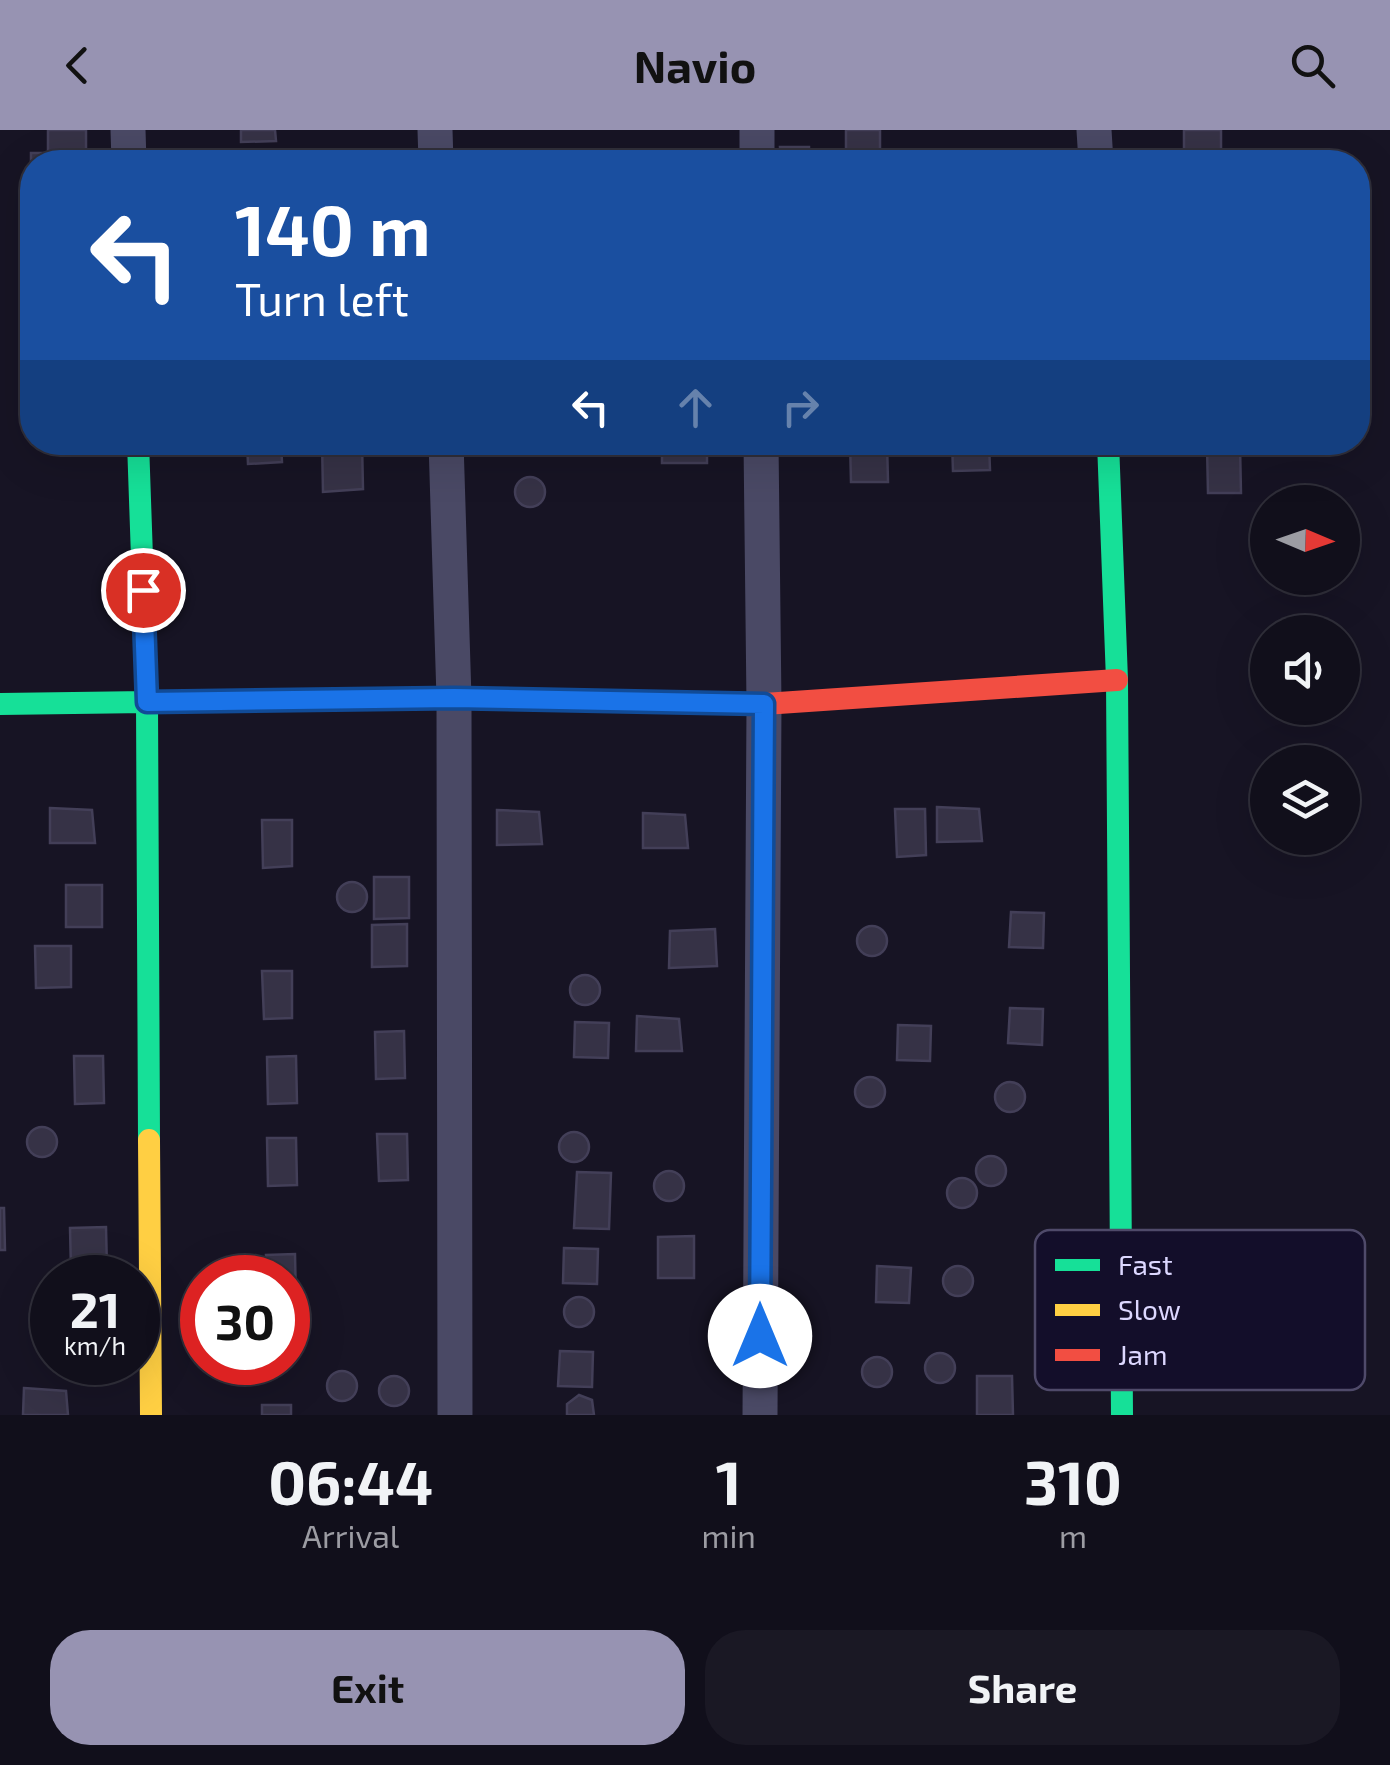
<!DOCTYPE html>
<html lang="en">
<head>
<meta charset="utf-8">
<style>
  body { margin:0; font-family:"Exo 2",sans-serif; background:#1a1824; color:#f1f3f6; height:100vh; display:flex; flex-direction:column; font-size:38px; white-space:nowrap }
  * { box-sizing:border-box; margin:0 }
  p { font-size:32px; color:#9c9ca3 }
  .icon { flex:none; width:55px; height:55px; fill:none; stroke:currentColor; stroke-width:2; stroke-linecap:round; stroke-linejoin:round }
  .map { position:relative; height:1285px; overflow:hidden }
  .sheet { display:flex; flex-direction:column; background:#110f1b; flex:1 }
  .sheet>* { flex:none }
  .banner { position:absolute; left:20px; top:20px; width:1350px; height:305px; border-radius:40px; box-shadow:0 10px 40px #0002,0 0 0 2px #302f3a; background:#1a4fa0; color:#fff; overflow:hidden }
  .needle { width:65px; rotate:92deg }
  .fabs { position:absolute; left:1250px; top:355px; display:grid; gap:20px }
  .fabs a { display:grid; place-items:center; width:110px; height:110px; border-radius:50%; background:#110f1b; box-shadow:0 10px 40px #0002,0 0 0 2px #302f3a; font-size:50px }
  .speed { position:absolute; left:30px; top:1125px; display:flex; gap:20px; font-size:50px; font-weight:700; text-align:center }
  .speed>* { display:grid; place-content:center; width:130px; height:130px; border-radius:50%; background:#110f1b; box-shadow:0 10px 40px #0002,0 0 0 2px #302f3a; line-height:1 }
  .speed small { font-size:25px; font-weight:400 }
  .speed .limit { border:15px solid #d22; background:#fff; color:#111 }
  .pin { position:absolute; display:grid; place-items:center; width:85px; height:85px; color:#fff; margin:-42px; border:5px solid #fff; border-radius:50%; box-shadow:0 2px 10px #0007 }
  .me { position:absolute; width:110px; margin:-55px; rotate:0deg; stroke-linejoin:round; filter:drop-shadow(0 0 8px #0008) }
  .turn { display:flex; align-items:center; gap:35px; height:210px; padding:0 50px; font-size:45px }
  .turn .icon { width:130px; height:130px; stroke-width:2.5 }
  .turn b { display:block; font-size:70px; line-height:85px }
  .lanes { display:flex; align-items:center; height:95px; padding:0 50px; background:#0003; justify-content:center; gap:50px; direction:ltr }
  .lanes .off { opacity:.35 }
  .eta { display:flex; justify-content:space-evenly; align-items:center; height:170px; text-align:center }
  .eta b { font-size:60px; font-weight:700; line-height:70px }
  .action { display:flex; gap:20px; margin-top:auto; padding:20px 50px }
  .action a { flex:1; height:115px; border-radius:40px; background:#9793b2; color:#111; font-size:40px; font-weight:700; line-height:115px; text-align:center }
  .action a+a { background:#1a1824; color:#f1f3f6 }
  header { display:flex; justify-content:space-between; align-items:center; height:130px; padding:0 50px; background:#9793b2; color:#111; font-size:45px; font-weight:700 }
  .map>svg:first-child { display:block }
</style>
</head>
<body>
<header><svg class="icon" aria-label="back" viewBox="0 0 24 24"><path d="M15 5l-7 7 7 7"/></svg>Navio<svg class="icon" aria-label="search" viewBox="0 0 24 24"><circle cx="10" cy="10" r="6"/><path d="M15 15l6 6"/></svg></header>
<div class="map">
<svg width="1390" height="1285" viewBox="0 0 1390 1285">
  <rect width="100%" height="100%" fill="#171424"/>
  <!-- building -->
  <path fill="#363246" stroke="#433f58" stroke-width="2.5" d="M48,0h38v32h-54l-1,8v-17h17z
    M241,0h34l1,11 -35,1z
    M846,0h34v32h-34z
    M1184,0h37v32h-37z
    M780,17h29v15h-28z
    M247,312h34l1,20 -34,2z
    M322,312h40l1,47 -40,3z
    M662,312h45v21h-45z
    M850,312h37l1,40h-37z
    M952,312h37l1,28 -37,1z
    M1240,315l1,48h-33l-1,-47z
    M515 362a15 15 0 1 1 30 0a15 15 0 1 1-30 0Z
    M937,677l42,2 3,32 -45,1z
    M50,678l42,2 3,33h-45z
    M895,679h30l1,46 -29,2z
    M497,680l42,2 3,32 -45,1z
    M643,683l42,2 3,33h-45z
    M262,690h30v46l-29,2z
    M374,747h35v41l-35,1z
    M337 767a15 15 0 1 1 30 0a15 15 0 1 1-30 0Z
    M66,755h36v42h-36z
    M1011,782l33,1 -1,35 -34,-1z
    M407,794v42l-35,1v-42z
    M857 811a15 15 0 1 1 30 0a15 15 0 1 1-30 0Z
    M715,799l2,37 -48,2 1,-37z
    M35,816h36v41l-35,1z
    M262,841h30v47l-28,1z
    M570 860a15 15 0 1 1 30 0a15 15 0 1 1-30 0Z
    M1010,878l33,1 -1,36 -34,-2z
    M637,886l42,3 3,32h-46z
    M575,892l34,1 -1,35 -34,-1z
    M898,895l33,1 -1,35 -33,-1z
    M404,901l1,47 -29,1 -1,-47z
    M74,926h29l1,47 -29,1z
    M296,926l1,47 -29,1 -1,-47z
    M855 962a15 15 0 1 1 30 0a15 15 0 1 1-30 0Z
    M995 967a15 15 0 1 1 30 0a15 15 0 1 1-30 0Z
    M27 1012a15 15 0 1 1 30 0a15 15 0 1 1-30 0Z
    M559 1017a15 15 0 1 1 30 0a15 15 0 1 1-30 0Z
    M377,1004h30l1,46 -29,1z
    M267,1008h29l1,47 -29,1z
    M976 1041a15 15 0 1 1 30 0a15 15 0 1 1-30 0Z
    M654 1056a15 15 0 1 1 30 0a15 15 0 1 1-30 0Z
    M577,1042l34,1 -2,56 -35,-1z
    M947 1063a15 15 0 1 1 30 0a15 15 0 1 1-30 0Z
    M0,1078h4l1,42h-5z
    M106,1097l1,42 -36,1 -1,-42z
    M694,1106v42h-36v-41z
    M564,1118l34,1 -1,35 -34,-1z
    M295,1124l1,47h-8v-23h-21l-1,-23z
    M877,1136l34,2 -2,35 -33,-1z
    M943 1151a15 15 0 1 1 30 0a15 15 0 1 1-30 0Z
    M564 1182a15 15 0 1 1 30 0a15 15 0 1 1-30 0Z
    M288,1181l11,14 -2,9 -9,6z
    M560,1221l33,1 -1,35 -34,-1z
    M925 1238a15 15 0 1 1 30 0a15 15 0 1 1-30 0Z
    M862 1242a15 15 0 1 1 30 0a15 15 0 1 1-30 0Z
    M327 1256a15 15 0 1 1 30 0a15 15 0 1 1-30 0Z
    M977,1246h35l1,39h-36z
    M379 1261a15 15 0 1 1 30 0a15 15 0 1 1-30 0Z
    M24,1258l42,3 2,24h-45z
    M579,1265l13,5 2,15h-27v-11z
    M262,1275h29v10h-29z"/>
  <g fill="none" stroke-linecap="round" stroke-linejoin="round">
    <!-- street -->
    <path stroke="#4a4965" stroke-width="35" d="M128,0l1,32
      M435,0l1,32
      M757,0v32
      M1094,0l2,32
      M446,312l8,256 1,717
      M760,1285l4,-711 -3,-262"/>
    <!-- fast -->
    <path stroke="#16e098" stroke-width="22" d="M138,312l9,260 2,438
      M1108,312l9,238 5,735
      M0,574l454,-6 187,4"/>
    <!-- slow -->
    <path stroke="#ffcf43" stroke-width="22" d="M149,1010l2,275"/>
    <!-- jam -->
    <path stroke="#f24e42" stroke-width="22" d="M641,572l123,2 353,-24"/>
  </g>
  <g fill="none" stroke-linecap="round" stroke-linejoin="round">
    <defs>
      <path id="route" d="M143,460l4,112 307,-4 310,6 -4,632"/>
    </defs>
    <!-- route casing -->
    <use href="#route" stroke="#114b97" stroke-width="25"/>
    <!-- route -->
    <use href="#route" stroke="#1a73e8" stroke-width="18"/>
  </g>
  <!-- legend -->
  <rect x="1035" y="1100" width="330" height="160" rx="15" fill="#130e2a" stroke="#4f4a6a" stroke-width="2.5"/>
  <rect x="1055" y="1129" width="45" height="12" fill="#16e098"/>
  <rect x="1055" y="1174" width="45" height="12" fill="#ffcf43"/>
  <rect x="1055" y="1219" width="45" height="12" fill="#f24e42"/>
  <g font-size="28" fill="#dcd7ff">
    <text x="1118" y="1145">Fast</text>
    <text x="1118" y="1190">Slow</text>
    <text x="1118" y="1235">Jam</text>
  </g>
</svg>
<div class="fabs">
<a><svg class="needle" viewBox="-14 -14 28 28"><path d="M0-13l5 13h-10z" fill="#e53935"/><path d="M0 13l5-13h-10z" fill="#9c9ca3"/></svg></a>
<a><svg class="icon" aria-label="sound" viewBox="0 0 24 24"><path d="M4 9h4l5-4v14l-5-4H4zM17 9q2 3 0 6"/></svg></a>
<a><svg class="icon" aria-label="layers" viewBox="0 0 24 24"><path d="M12 4l9 5-9 5-9-5zM3 14l9 5 9-5"/></svg></a>
</div>
<div class="speed"><div>21<small>km/h</small></div><div class="limit">30</div></div>
<div class="pin" style="left:143px;top:460px;background:#d93025"><svg class="icon" aria-label="arrive" viewBox="0 0 24 24"><path d="M6 21V4h12l-3 4 3 4H6"/></svg></div>
<svg class="me" style="left:760px;top:1206px" viewBox="-20 -20 40 40"><circle r="19" fill="#fff"/><path d="M0-13L10 11 0 6-10 11z" fill="#1a73e8"/></svg>
<div class="banner">
<div class="turn"><svg class="icon" aria-label="left" viewBox="0 0 24 24"><path d="M17 20v-9H6M10 6l-5 5 5 5"/></svg><div><b>140 m</b>Turn left</div></div>
<div class="lanes"><svg class="icon" aria-label="left" viewBox="0 0 24 24"><path d="M17 20v-9H6M10 6l-5 5 5 5"/></svg><svg class="icon off" aria-label="ahead" viewBox="0 0 24 24"><path d="M12 20V5M6 11l6-6 6 6"/></svg><svg class="icon off" aria-label="right" viewBox="0 0 24 24"><path d="M7 20v-9h11M14 6l5 5-5 5"/></svg></div>
</div>
</div>
<section class="sheet">
<div class="eta">
<div><b>06:44</b><p>Arrival</p></div>
<div><b>1</b><p>min</p></div>
<div><b>310</b><p>m</p></div>
</div>
<div class="action"><a>Exit</a><a>Share</a></div>
</section>
</body>
</html>
